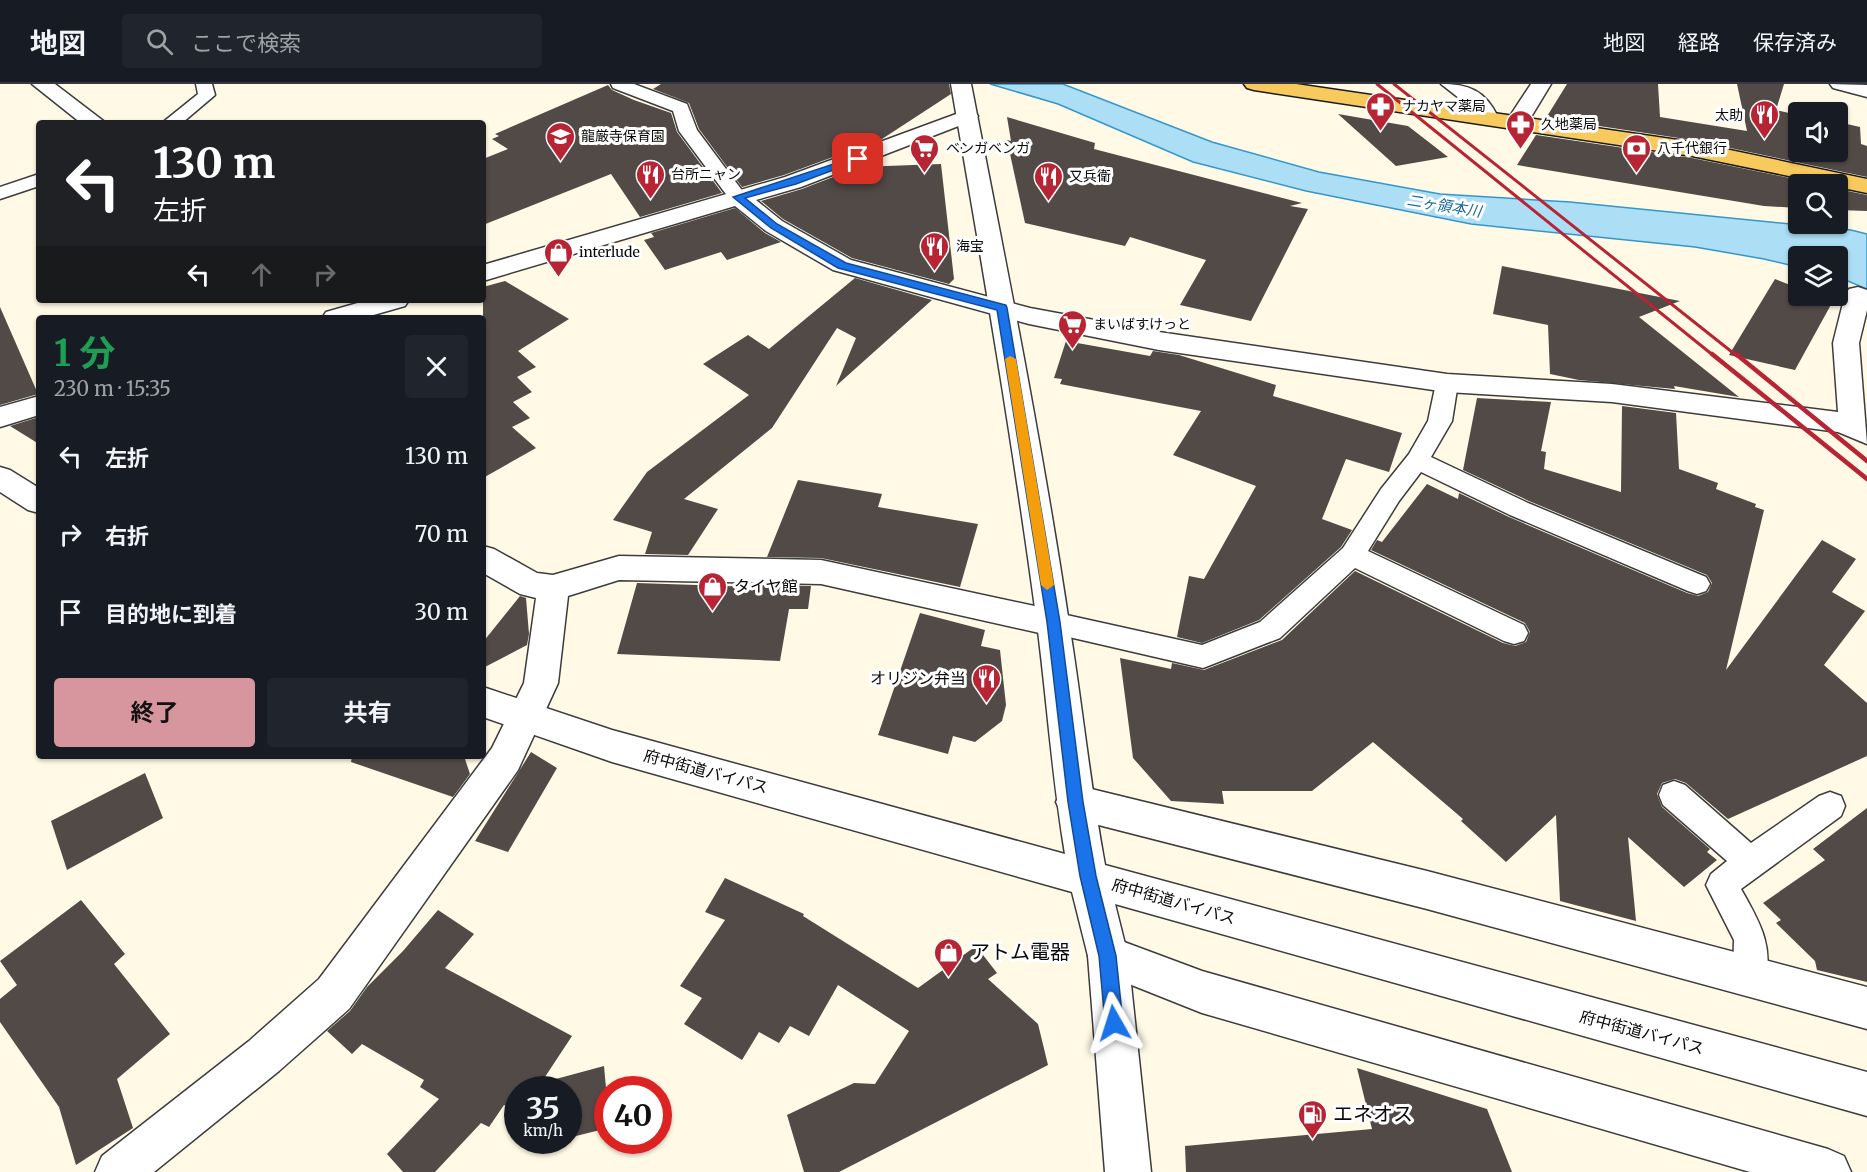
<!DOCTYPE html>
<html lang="ja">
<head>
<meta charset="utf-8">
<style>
  body { margin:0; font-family:Merriweather,"Noto Sans JP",serif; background:#20242c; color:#f1f3f6; height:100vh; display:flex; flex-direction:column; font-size:22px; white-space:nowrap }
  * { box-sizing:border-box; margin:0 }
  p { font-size:20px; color:#9ea1a6 }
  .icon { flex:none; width:33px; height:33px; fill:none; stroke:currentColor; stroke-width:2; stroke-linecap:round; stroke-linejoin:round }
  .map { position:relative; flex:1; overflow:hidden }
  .panel { position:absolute; left:36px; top:231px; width:450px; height:444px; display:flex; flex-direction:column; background:#171b24; border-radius:6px; box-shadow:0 2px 4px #0004 }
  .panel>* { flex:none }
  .hud { position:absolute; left:36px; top:36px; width:450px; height:183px; border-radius:6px; box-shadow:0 2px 4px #0004; background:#202124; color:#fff; overflow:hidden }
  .fabs { position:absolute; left:1788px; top:18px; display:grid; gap:12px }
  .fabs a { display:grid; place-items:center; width:60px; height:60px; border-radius:6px; background:#171b24; box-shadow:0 2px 4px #0004; font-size:30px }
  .speed { position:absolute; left:504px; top:992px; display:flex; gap:12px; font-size:30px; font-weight:700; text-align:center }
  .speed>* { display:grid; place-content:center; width:78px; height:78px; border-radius:50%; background:#171b24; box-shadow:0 2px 4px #0004; line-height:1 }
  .speed small { font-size:15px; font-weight:400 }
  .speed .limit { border:9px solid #d22; background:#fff; color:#111 }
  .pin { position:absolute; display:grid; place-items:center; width:51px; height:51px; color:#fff; margin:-26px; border-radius:12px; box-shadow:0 3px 9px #0006 }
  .me { position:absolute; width:66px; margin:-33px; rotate:354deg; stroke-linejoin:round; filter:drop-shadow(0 0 4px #0008) }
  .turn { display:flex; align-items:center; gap:21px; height:126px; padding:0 18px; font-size:27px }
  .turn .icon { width:78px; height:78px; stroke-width:2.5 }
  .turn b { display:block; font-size:42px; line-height:51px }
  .lanes { display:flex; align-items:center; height:57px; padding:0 18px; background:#0003; justify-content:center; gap:30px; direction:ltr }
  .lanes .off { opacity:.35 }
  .round { display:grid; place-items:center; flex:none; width:63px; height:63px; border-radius:6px; background:#20242c }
  .overview { display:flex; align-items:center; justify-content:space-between; height:102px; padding:0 18px }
  h1 { font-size:36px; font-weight:700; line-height:45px; color:#1e9e55 }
  .cta { display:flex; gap:12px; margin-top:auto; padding:12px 18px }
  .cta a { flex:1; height:69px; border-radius:6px; background:#d7969e; color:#111; font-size:24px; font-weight:700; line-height:69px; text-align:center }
  .cta a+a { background:#20242c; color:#f1f3f6 }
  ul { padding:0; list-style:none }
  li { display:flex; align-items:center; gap:18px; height:78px; padding:0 18px }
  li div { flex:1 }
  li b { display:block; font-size:22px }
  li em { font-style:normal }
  header { display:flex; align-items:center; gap:36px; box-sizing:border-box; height:84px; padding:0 30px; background:#171b24; border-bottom:2px solid #363941 }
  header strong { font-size:28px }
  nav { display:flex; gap:33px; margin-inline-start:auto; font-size:21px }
  .search { width:420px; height:54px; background:#20242c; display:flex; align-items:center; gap:15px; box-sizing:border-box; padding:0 21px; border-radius:6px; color:#9ea1a6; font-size:22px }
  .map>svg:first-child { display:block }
</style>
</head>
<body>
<header>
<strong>地図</strong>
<div class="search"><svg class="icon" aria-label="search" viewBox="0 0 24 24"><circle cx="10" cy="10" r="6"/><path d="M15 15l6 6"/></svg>ここで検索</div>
<nav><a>地図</a><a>経路</a><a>保存済み</a></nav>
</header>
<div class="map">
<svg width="1867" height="1088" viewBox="0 0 1867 1088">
  <rect width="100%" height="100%" fill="#fff9e6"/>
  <!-- water -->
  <path fill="#acdef5" stroke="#3497cb" stroke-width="1.5" d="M990,0h73l149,58 107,30 121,22 130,8 281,28 16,4v55l-29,-12v-21h-40v11l-34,-8 -69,-12 -224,-23 -165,-33 -113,-29 -135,-58z"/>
  <!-- building -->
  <path fill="#524a46" d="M661,0h288l2,10 -69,45 -98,36 -42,12 -43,-58 -10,-26 -36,-14z
    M1567,0h91l2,33 87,14 -10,-47h47l-8,26 22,5v37h40v-30l22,5 1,17 6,2v31l-175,-37 -146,-22z
    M608,1l4,5 22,10 37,13 6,19 45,61 -82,24 -29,-43 -128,51v-66l25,-10 -16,-10 7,-3 -4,-2z
    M1338,30l70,12 40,31 -52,9z
    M1007,33l88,26 -1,6 208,54 -12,3 18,3 -57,112 -71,-16 26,-45 -76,-23 -5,9 -100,-23 -18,-83 4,1z
    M1536,51l156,23 127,26h-21v24l-34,-2 -247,-41z
    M941,80l13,115 -5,5 -97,-26 -69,-39 -22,-18 41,-12 57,-22z
    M1838,105l29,6v16l-29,-1z
    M735,124l30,25 16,9 -54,18 -6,-8 -56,18 -21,-30 10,-3 -3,-4z
    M1502,182l178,35 -41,16 100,80 -65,-11 1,3 -96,-9 -29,-6 -2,-49 -55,-11z
    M855,194l77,22 -96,86 20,-48 -19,-10 -65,100 -88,71 34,10 -30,46 -43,-1 7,-22 -39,-12 34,-48 102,-77 -46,-31 45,-29 21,14z
    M1775,195l23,9v8h20l15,5 -38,69 -66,-15z
    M505,197l64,38 -51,32 18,16 -19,10 15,15 -19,10 17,16 -18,9 24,21 -53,30v-191z
    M0,223l38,87 -38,11z
    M1066,257l84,15 3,-5 26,4 97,30 -3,11 129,37 -13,39 -43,-13 -24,60 30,11 -11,17 -82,73 -57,23 -25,-6 12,-61 15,3 52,-93 -83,-31 28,-44 -141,-27 2,-5 -8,-1z
    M1477,314l74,4 -10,49 5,1 -2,17 77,23 1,-86 54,7 3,56 39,14 -2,6 40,15 -1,3 9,3 -38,160 96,-130 34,19 -24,33 33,19 -41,54 43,38v53l-139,63 -42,-36 -11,-4 -13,4 -5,11 5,13 48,42 -3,3 10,8 -33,27 -56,-50 8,84 -76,-20 -4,-86 -50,47 -45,-41 2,-2 -90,-77 -61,49h-90l2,13 -53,-3 -38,-43 -13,-100 51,11 1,-6 32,7 78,-30 73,-69 148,72 12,3 11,-4 4,-10 -5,-9 -154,-73 6,-10 5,2 45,-58 31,15 1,-6 50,24 178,76 11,3 10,-4 4,-9 -5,-8 -178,-74 -66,-31z
    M39,333v27l-29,-18z
    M798,396l84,14 -4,13 100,17 -18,63 -139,-29 -54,-1z
    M637,499l118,4 1,-2 55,1 -3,23h-19l-9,52 -163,-7z
    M520,512l6,2 3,36 -2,11 -44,23v-26z
    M920,529l65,17 -4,16 19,4 6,55 -4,16 -27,21 -22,-6 -5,18 -70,-19z
    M531,668l26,16 -49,84 -33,-11z
    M352,672h112l6,18 -17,23 -102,-35z
    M145,689l18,45 -96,52 -16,-49z
    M1867,724v174l-50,-12 -2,-9 -39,-38 5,-3 -18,-17 62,-43 -12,-11z
    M725,794l79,36 -1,2 115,72 58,-42 21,27 -9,6 50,45 10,41 -209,107h-35l-17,-57 67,-32 21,1 34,-53 -71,-46 -29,51 -19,-10 -11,17 -20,-11 -17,28 -58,-36 18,-26 -22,-12 45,-66 -20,-8z
    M81,816l44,54 -11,10 56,70 -53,45 16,49 -57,37 -17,-58 -59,-85v-23l17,-14 -17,-24z
    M438,826l36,24 -29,34 127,68 -31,47 63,-17 2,22 13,-3v4h-11v39l-40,10v-49h-50v23l-14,-7 -15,22 -8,-4 -46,49h-32l-16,-18 52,-55 -19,-12 4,-7 -62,-36 -10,10 -25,-23 23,-20 17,-24 36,-36z
    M1357,984l130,41 25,63h-326l-1,-26 187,-17z"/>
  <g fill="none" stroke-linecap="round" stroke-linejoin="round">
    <defs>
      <path id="service" d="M196,0h16l3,11 -33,28h-20l36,-29z
        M611,0h23l53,20 10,26 50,67 -2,4h-14l-52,-70 -6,-20 -60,-23z
        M39,90v12l-39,13v-12z
        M1447,292l8,2 3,5 -6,38 -21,36 97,46 178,74 4,7 -4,7 -9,3 -9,-3 -178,-76 -89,-43 -22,29 -31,50 156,74 4,8 -4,8 -10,3 -10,-3 -149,-73 -75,70 -77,30 -160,-37 -3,-8 3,-8 10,-3 149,33 58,-23 83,-74 38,-59 28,-35 19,-33 8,-38 3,-5z
        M1674,697l11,4 66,58 68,-47 11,-4 11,4 4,10 -4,10 -100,73c18,32 36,61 21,99l-12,5 -12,-5 -5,-12 1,-36 -28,-55 5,-11 16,-13 -64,-56 -4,-10 4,-10z"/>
      <path id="minor" d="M32,0h23l51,39h-25z
        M1441,0c27,0 44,6 57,33l-4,4 -7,2 -7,-2 -7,-12z
        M1531,0h20l-26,43 -8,1 -8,-1 -3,-5z
        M1830,0l37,1v12l-34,-9z
        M967,26l7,2 4,4 -4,4 -173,67 -45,13 26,21 69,39 179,48 129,24 288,42 165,10 226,28 -5,-69 12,-48 4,-6 9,-2 9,3v20l-8,33 8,101 -29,-12 -226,-30 -165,-10 -288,-42 -130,-26 -196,-54 -67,-39 -31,-25 -252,75v-16l302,-88z
        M368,216h41l-4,6 -42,12h-41l4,-6z
        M39,312v19l-39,12v-20z
        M483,462l11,3 43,24 16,2 66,-19 202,4 232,50 12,4 4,9 -4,9 -12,4 -232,-52 -202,-4 -51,16 -10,87 -40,87 -169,239 -70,62 -125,101h-59l7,-16 147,-115 70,-62 173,-231 32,-65 12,-85 -16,-4 -37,-21z
        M1075,701l352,86 440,116v42l-440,-120 -352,-90 -13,-5 -6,-12 6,-12z
        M1108,852l94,35 626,178 16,7 7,16h-101l-548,-159 -108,-43 -6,-14 6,-14z"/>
      <path id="tertiary" d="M951,0h20c35,179 71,359 98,539 13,81 21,161 36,242l762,207v44l-752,-212 13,52 23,216h-46l-17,-216 -16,-64 -460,-130 -129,-45v-30l129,43 453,124c-13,-77 -18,-154 -28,-231 -24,-180 -55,-360 -86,-539z
        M0,383l10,3 29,18v25l-11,-3 -28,-18z"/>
      <path id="primary" d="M1244,0h52l396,58 175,37v14l-29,-6v-3h-10l-136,-28 -438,-66 -7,-2z"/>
    </defs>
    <!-- service casing -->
    <use href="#service" stroke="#3c3c3c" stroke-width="3"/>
    <!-- minor casing -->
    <use href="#minor" stroke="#3c3c3c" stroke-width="3"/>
    <!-- tertiary casing -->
    <use href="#tertiary" stroke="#3c3c3c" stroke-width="3"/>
    <!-- primary casing -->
    <use href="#primary" stroke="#1a1a1a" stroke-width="3"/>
    <!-- service -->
    <use href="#service" fill="#fff" fill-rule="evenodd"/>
    <!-- minor -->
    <use href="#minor" fill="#fff" fill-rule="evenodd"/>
    <!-- tertiary -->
    <use href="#tertiary" fill="#fff" fill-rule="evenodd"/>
    <!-- primary -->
    <use href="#primary" fill="#f8c95d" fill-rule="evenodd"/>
    <!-- rail-far1 -->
    <path stroke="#b72433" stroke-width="3" d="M1377,0l337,272
      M1394,0l343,272"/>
    <!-- rail -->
    <path stroke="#b72433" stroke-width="4.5" d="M1712,270l155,125
      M1736,270l131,107"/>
  </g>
  <!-- route -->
  <path fill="#1a73e8" stroke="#114b97" stroke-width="1.5" d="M855,73l8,2 -67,25 -51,14 32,26 69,39 160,42 1,3 53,314 23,180 13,74 20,80 7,67 -3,7 -6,2 -6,-2 -3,-7 -6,-67 -19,-80 -12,-74 -21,-180 -50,-312 -159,-42 -67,-40 -38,-31z"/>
  <!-- slow -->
  <path fill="#f59e0b" d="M1010,272l6,3 38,226 -7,5 -6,-5 -36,-226z"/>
  <!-- icons -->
  <defs>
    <symbol id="pharmacy-pin" viewBox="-11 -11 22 30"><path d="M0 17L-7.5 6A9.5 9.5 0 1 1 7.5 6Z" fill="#b72433" stroke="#fff"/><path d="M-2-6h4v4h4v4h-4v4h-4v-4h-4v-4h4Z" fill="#fff"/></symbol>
    <symbol id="restaurant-pin" viewBox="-11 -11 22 30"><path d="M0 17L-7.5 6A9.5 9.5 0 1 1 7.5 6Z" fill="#b72433" stroke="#fff"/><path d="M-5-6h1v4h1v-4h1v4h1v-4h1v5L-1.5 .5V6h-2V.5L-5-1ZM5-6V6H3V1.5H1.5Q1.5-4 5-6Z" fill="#fff"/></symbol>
    <symbol id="school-pin" viewBox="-11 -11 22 30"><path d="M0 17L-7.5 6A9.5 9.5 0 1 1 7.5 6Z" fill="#b72433" stroke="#fff"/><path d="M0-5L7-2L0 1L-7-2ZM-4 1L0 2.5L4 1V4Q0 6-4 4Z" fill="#fff"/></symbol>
    <symbol id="supermarket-pin" viewBox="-11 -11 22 30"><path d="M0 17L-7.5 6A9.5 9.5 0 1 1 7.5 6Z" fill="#b72433" stroke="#fff"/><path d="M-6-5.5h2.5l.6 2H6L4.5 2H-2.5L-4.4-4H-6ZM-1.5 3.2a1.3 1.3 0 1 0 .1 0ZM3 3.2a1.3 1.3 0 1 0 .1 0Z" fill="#fff"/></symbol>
    <symbol id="bank-pin" viewBox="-11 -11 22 30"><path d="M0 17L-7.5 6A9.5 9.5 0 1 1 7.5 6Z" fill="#b72433" stroke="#fff"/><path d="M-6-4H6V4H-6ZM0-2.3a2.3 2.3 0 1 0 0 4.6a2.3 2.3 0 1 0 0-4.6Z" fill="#fff"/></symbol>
    <symbol id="shop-pin" viewBox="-11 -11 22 30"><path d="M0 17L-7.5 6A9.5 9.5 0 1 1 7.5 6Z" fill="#b72433" stroke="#fff"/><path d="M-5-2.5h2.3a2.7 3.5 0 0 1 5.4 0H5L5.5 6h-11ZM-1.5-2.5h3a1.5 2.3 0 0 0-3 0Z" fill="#fff"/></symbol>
    <symbol id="fuel-pin" viewBox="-11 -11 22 30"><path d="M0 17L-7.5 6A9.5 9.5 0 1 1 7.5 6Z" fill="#b72433" stroke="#fff"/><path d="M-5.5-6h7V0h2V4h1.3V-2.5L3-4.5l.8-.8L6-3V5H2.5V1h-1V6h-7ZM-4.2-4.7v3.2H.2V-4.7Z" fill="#fff"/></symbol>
  </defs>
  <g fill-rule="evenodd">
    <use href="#pharmacy-pin" x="1364" y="6" width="33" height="45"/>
    <use href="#restaurant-pin" x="1748" y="14" width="33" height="45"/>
    <use href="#pharmacy-pin" x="1504" y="24" width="33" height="45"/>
    <use href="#school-pin" x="544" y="36" width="33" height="45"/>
    <use href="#supermarket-pin" x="908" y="48" width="33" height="45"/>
    <use href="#bank-pin" x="1620" y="48" width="33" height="45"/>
    <use href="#restaurant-pin" x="634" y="74" width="33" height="45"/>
    <use href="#restaurant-pin" x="1032" y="76" width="33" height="45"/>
    <use href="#restaurant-pin" x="918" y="146" width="33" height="45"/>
    <use href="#shop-pin" x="542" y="152" width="33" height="45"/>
    <use href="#supermarket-pin" x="1056" y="224" width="33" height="45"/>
    <use href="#shop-pin" x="696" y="486" width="33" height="45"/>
    <use href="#restaurant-pin" x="970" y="578" width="33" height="45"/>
    <use href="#shop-pin" x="932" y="852" width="33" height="45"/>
    <use href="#fuel-pin" x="1296" y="1014" width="33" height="45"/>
  </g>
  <g text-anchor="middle" stroke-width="6" stroke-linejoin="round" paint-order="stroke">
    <!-- far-poi labels -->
    <g font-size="14" fill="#090909" stroke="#fff" text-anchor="start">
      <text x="1402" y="27">ナカヤマ薬局</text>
      <text x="1743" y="36" text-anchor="end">太助</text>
      <text x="1541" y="45">久地薬局</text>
      <text x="581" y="57">龍厳寺保育園</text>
      <text x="946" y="69">ベンガベンガ</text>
      <text x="1657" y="69">八千代銀行</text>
      <text x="671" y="95">台所ニャン</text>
      <text x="1069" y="97">又兵衛</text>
      <text x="956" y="167">海宝</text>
      <text x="579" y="173">interlude</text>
      <text x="1093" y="245">まいばすけっと</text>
    </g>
    <!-- far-water labels -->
    <g font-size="15" font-style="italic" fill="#166698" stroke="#fff">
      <text transform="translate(1444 122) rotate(9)" y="5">二ヶ領本川</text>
    </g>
    <!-- poi labels -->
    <g font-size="16" fill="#090909" stroke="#fff" text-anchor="start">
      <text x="734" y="508">タイヤ館</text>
      <text x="966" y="600" text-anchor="end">オリジン弁当</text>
    </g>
    <!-- street labels -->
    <g font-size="16" fill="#090909" stroke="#fff">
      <text transform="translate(706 687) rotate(15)" y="6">府中街道バイパス</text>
      <text transform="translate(1174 817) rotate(16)" y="6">府中街道バイパス</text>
      <text transform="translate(1642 948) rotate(15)" y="6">府中街道バイパス</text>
    </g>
    <!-- near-poi labels -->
    <g font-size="20" fill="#090909" stroke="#fff" text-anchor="start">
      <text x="970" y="875">アトム電器</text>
      <text x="1333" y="1037">エネオス</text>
    </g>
  </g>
</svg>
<div class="fabs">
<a><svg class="icon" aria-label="sound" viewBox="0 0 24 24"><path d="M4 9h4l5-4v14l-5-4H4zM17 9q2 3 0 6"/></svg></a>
<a><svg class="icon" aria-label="search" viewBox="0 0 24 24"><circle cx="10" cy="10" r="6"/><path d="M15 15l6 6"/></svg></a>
<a><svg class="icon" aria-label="layers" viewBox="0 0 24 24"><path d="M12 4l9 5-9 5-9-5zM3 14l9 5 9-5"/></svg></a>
</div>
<div class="speed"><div>35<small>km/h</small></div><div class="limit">40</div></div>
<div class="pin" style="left:858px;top:75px;background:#d93025"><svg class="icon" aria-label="arrive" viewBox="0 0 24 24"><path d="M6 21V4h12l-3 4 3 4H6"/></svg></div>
<svg class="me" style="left:1114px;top:939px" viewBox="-20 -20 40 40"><path d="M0-17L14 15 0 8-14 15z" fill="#1a73e8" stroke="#fff" stroke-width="4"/></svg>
<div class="hud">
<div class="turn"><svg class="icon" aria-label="left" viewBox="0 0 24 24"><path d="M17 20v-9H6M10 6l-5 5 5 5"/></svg><div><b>130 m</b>左折</div></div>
<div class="lanes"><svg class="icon" aria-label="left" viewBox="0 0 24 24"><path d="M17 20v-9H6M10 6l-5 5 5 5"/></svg><svg class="icon off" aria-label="ahead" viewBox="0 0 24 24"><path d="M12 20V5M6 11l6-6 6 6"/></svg><svg class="icon off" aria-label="right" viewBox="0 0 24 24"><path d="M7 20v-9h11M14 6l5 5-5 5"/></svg></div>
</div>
<section class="panel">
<div class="overview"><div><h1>1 分</h1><p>230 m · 15:35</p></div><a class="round"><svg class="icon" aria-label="close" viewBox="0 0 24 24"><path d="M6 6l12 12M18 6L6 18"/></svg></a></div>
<ul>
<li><svg class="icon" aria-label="left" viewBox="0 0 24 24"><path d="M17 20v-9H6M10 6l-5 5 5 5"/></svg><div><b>左折</b></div><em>130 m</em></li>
<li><svg class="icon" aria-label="right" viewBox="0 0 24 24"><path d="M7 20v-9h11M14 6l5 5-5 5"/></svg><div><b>右折</b></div><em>70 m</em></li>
<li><svg class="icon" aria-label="arrive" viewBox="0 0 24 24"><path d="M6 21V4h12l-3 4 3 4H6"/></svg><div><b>目的地に到着</b></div><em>30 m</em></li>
</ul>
<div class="cta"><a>終了</a><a>共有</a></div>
</section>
</div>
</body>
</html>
